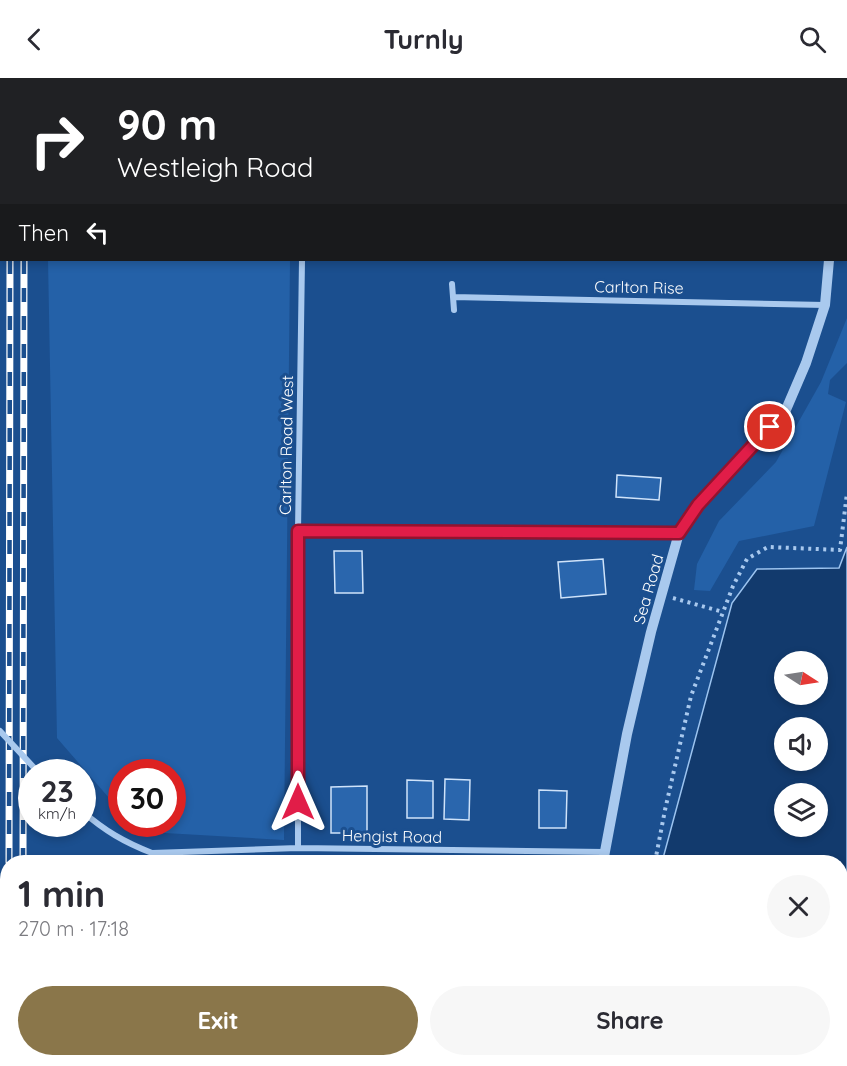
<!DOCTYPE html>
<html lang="en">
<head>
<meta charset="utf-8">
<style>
  body { margin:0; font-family:Quicksand,sans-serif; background:#f7f7f7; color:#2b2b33; height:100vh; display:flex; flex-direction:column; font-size:22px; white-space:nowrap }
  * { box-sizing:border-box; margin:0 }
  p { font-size:20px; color:#7c7c81 }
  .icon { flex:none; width:33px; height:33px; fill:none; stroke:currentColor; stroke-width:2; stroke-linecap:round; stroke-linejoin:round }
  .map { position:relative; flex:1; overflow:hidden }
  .side { position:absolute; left:0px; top:777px; width:848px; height:212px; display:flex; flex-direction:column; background:#fff; border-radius:24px 24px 0 0; box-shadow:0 3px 9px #0003 }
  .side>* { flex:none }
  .hud { position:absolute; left:0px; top:0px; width:848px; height:183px; box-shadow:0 3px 9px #0003; background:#202124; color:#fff; overflow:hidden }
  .needle { width:39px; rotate:102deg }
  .fabs { position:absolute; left:774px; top:573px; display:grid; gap:12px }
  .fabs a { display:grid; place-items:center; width:54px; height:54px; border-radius:50%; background:#fff; box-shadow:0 3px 9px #0003; font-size:30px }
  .speed { position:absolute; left:18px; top:681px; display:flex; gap:12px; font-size:30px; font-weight:700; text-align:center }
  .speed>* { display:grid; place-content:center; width:78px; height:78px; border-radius:50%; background:#fff; box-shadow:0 3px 9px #0003; line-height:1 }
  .speed small { font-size:15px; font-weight:400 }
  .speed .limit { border:9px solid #d22; background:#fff; color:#111 }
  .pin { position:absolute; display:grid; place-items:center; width:51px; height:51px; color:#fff; margin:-26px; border:3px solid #fff; border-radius:50%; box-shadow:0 2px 6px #0007 }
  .me { position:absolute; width:66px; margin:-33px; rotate:0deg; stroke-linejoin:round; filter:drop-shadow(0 0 4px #0008) }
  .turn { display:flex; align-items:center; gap:21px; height:126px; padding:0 18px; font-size:27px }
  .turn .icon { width:78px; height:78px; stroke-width:2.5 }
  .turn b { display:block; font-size:42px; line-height:51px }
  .then { display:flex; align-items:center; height:57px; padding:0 18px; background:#0003; gap:12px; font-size:22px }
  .round { display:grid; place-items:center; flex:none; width:63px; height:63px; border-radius:32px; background:#f7f7f7 }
  .summary { display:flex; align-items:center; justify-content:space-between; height:102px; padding:0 18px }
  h1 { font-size:36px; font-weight:700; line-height:45px }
  .action { display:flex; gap:12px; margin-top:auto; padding:12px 18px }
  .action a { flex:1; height:69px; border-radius:36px; background:#8a764a; color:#fff; font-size:24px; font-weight:700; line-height:69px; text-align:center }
  .action a+a { background:#f7f7f7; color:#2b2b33 }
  header { display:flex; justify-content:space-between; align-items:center; height:78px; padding:0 18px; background:#fff; font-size:27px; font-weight:700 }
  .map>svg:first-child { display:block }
</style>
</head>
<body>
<header><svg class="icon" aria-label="back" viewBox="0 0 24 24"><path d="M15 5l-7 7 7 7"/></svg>Turnly<svg class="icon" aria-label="search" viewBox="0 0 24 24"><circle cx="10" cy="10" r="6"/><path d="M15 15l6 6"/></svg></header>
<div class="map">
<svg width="847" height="988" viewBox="0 0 847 988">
  <rect width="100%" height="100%" fill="#1b4f8f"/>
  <!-- green -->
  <path fill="#2461a8" d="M47,0h244l-244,2z
    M48,182h242l-6,580 -119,-7 -18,-9h25v-52h-50l-1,37 -5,-3 -59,-68z
    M847,240v45l-17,17 -2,14 18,8 -32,124 -75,15 -29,50 -16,-1 3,-26 22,-43 57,-59 45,-80z"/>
  <!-- water -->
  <path fill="#123a6d" stroke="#9cc4f0" stroke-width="1.5" fill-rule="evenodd" d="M847,469v519h-197v-7h190v-197h-178l70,-259 25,-34 82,-1zM784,584h34v32h-34zM784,650h34v32h-34zM784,716h34v32h-34z"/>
  <!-- building -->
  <path fill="#2a66ad" stroke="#cfe3fa" stroke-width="1.5" d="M617,397l44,3 -2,22 -43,-3z
    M334,473h28l1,42h-28z
    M603,481l3,35 -45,4 -3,-36z
    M445,701l25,1 -1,40 -25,-1z
    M407,702l26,1v37h-26z
    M367,708v47h-36v-46z
    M539,712l28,1 -1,37h-27z"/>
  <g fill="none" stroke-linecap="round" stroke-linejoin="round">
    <!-- path -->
    <path stroke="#a9c9ee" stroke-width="4" stroke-dasharray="3 4.5" stroke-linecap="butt" d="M673,520l50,14
      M655,784l10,-52 26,-114 42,-110 14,-27 21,-12 72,3 7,-57
      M638,988v-7"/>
    <!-- minor -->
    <path stroke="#a9c9ee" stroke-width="6" d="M304,2v-2
      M452,206l2,26
      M453,219l372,8
      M298,453l381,2
      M82,733c23,20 42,31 70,42l146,-5 306,4
      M298,770v-317l4,-271
      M152,775v9
      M157,981l1,7"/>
    <!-- tertiary -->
    <path stroke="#a9c9ee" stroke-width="10" d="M846,49l1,-5
      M603,784l24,-128 24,-102 28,-99 19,-28 87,-93 21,-49 19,-58 4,-45
      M595,988v-7"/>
    <defs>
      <path id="rail" d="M11,2v-2
        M24,2v-2
        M9,784l1,-602
        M23,784l1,-602
        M9,988v-7
        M23,988v-7"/>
    </defs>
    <!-- rail casing -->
    <use href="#rail" stroke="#fff" stroke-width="7"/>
    <!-- rail -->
    <use href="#rail" stroke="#1b4f8f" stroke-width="4.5" stroke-dasharray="14" stroke-linecap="butt"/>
    <!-- minor-bridge -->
    <path stroke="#a9c9ee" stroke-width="6" d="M0,653l38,41"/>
  </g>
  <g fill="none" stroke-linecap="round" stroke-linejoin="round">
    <defs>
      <path id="route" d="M298,724v-271l381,2 19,-28 72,-78"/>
    </defs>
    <!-- route casing -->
    <use href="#route" stroke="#92132f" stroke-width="15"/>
    <!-- route -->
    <use href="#route" stroke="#e11d48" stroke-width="10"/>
  </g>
  <g text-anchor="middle" stroke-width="6" stroke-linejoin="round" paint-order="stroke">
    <!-- street labels -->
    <g font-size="16" fill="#fff" stroke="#1b4f8f">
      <text transform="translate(639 209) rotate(1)" y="6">Carlton Rise</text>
      <text transform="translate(286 367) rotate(-89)" y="6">Carlton Road West</text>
      <text transform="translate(648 511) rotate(-74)" y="6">Sea Road</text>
      <text transform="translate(392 758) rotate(1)" y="6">Hengist Road</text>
    </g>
  </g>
</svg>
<div class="fabs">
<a><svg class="needle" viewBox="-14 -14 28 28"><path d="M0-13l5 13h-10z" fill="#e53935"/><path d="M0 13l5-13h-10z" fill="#7c7c81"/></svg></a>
<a><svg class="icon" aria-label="sound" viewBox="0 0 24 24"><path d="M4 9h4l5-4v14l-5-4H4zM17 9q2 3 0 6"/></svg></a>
<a><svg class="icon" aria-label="layers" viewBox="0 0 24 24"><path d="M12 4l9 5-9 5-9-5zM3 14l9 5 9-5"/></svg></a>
</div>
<div class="speed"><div>23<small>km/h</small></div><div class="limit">30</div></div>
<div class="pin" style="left:770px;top:349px;background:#d93025"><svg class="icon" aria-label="arrive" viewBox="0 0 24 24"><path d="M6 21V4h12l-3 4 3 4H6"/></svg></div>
<svg class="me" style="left:298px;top:724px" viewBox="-20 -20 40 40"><path d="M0-17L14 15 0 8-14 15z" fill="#e11d48" stroke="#fff" stroke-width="4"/></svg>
<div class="hud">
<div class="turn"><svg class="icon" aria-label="right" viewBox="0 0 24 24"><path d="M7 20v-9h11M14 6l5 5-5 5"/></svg><div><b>90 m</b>Westleigh Road</div></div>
<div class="then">Then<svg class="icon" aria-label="left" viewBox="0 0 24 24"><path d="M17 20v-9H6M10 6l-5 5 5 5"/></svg></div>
</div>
<section class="side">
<div class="summary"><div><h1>1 min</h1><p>270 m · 17:18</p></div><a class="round"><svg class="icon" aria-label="close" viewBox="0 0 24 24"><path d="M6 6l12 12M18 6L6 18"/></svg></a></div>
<div class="action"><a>Exit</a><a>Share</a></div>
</section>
</div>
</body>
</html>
